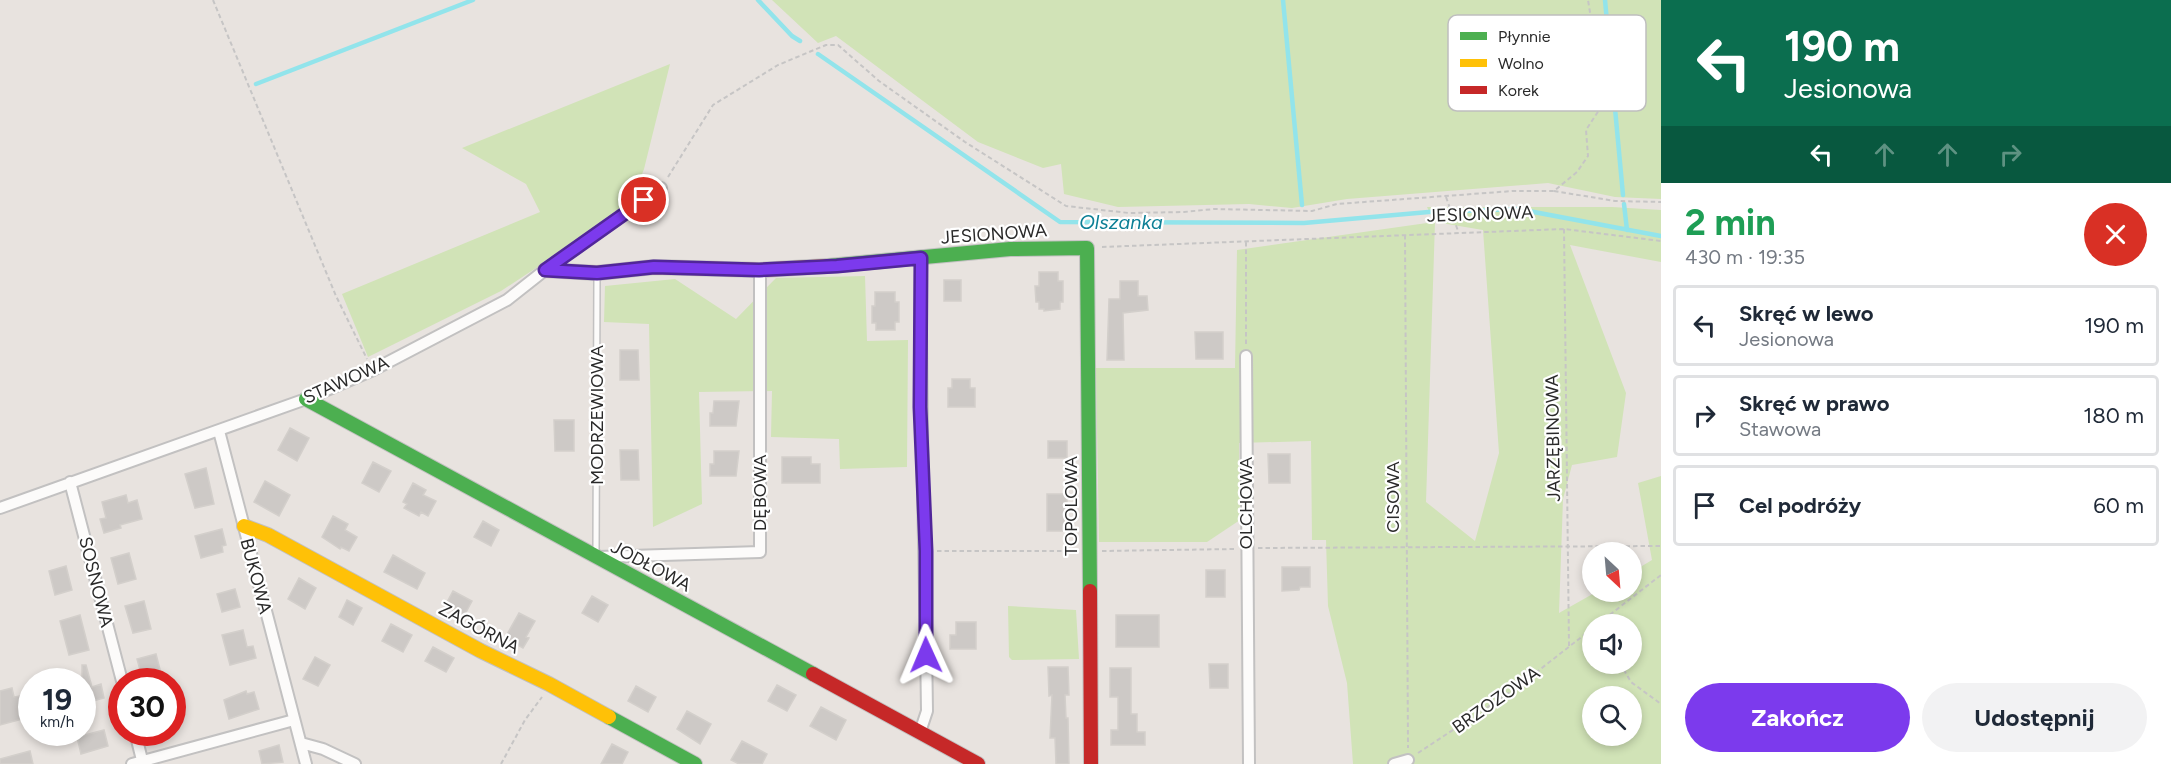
<!DOCTYPE html>
<html lang="pl">
<head>
<meta charset="utf-8">
<style>
  body { margin:0; font-family:Figtree,sans-serif; background:#f2f2f3; color:#1f2937; height:100vh; display:flex; flex-direction:column; font-size:22px; white-space:nowrap }
  * { box-sizing:border-box; margin:0 }
  p { font-size:20px; color:#747a83 }
  .icon { flex:none; width:33px; height:33px; fill:none; stroke:currentColor; stroke-width:2; stroke-linecap:round; stroke-linejoin:round }
  .map { position:relative; flex:1; overflow:hidden }
  .panel { display:flex; flex-direction:column; background:#fff; width:510px }
  .panel>* { flex:none }
  .hud { background:#0b6e4f; color:#fff; overflow:hidden }
  .needle { width:39px; rotate:154deg }
  .fabs { position:absolute; left:1582px; top:542px; display:grid; gap:12px }
  .fabs a { display:grid; place-items:center; width:60px; height:60px; border-radius:50%; background:#fff; box-shadow:0 3px 9px #0003; font-size:30px }
  .speed { position:absolute; left:18px; top:668px; display:flex; gap:12px; font-size:30px; font-weight:700; text-align:center }
  .speed>* { display:grid; place-content:center; width:78px; height:78px; border-radius:50%; background:#fff; box-shadow:0 3px 9px #0003; line-height:1 }
  .speed small { font-size:15px; font-weight:400 }
  .speed .limit { border:9px solid #d22; background:#fff; color:#111 }
  .pin { position:absolute; display:grid; place-items:center; width:51px; height:51px; color:#fff; margin:-26px; border:3px solid #fff; border-radius:50%; box-shadow:0 2px 6px #0007 }
  .me { position:absolute; width:66px; margin:-33px; rotate:359deg; stroke-linejoin:round; filter:drop-shadow(0 0 4px #0008) }
  .turn { display:flex; align-items:center; gap:21px; height:126px; padding:0 24px; font-size:27px }
  .turn .icon { width:78px; height:78px; stroke-width:2.5 }
  .turn b { display:block; font-size:42px; line-height:51px }
  .lanes { display:flex; align-items:center; height:57px; padding:0 24px; background:#0003; justify-content:center; gap:30px; direction:ltr }
  .lanes .off { opacity:.35 }
  .round { display:grid; place-items:center; flex:none; width:63px; height:63px; border-radius:32px; background:#f2f2f3 }
  .headline { display:flex; align-items:center; justify-content:space-between; height:102px; padding:0 24px }
  h1 { font-size:36px; font-weight:700; line-height:45px; color:#1e9e55 }
  .button { display:flex; gap:12px; margin-top:auto; padding:12px 24px }
  .button a { flex:1; height:69px; border-radius:36px; background:#7c3aed; color:#fff; font-size:24px; font-weight:700; line-height:69px; text-align:center }
  .button a+a { background:#f2f2f3; color:#1f2937 }
  ul { padding:0; list-style:none }
  li { display:flex; align-items:center; gap:18px; height:81px; margin:0 12px 9px; padding:0 12px; border:3px solid #e0e1e3; border-radius:6px }
  li div { flex:1 }
  li b { display:block; font-size:22px }
  li em { font-style:normal }
  main { display:flex; flex:1; min-height:0 }
  .map>svg:first-child { display:block }
</style>
</head>
<body>
<main>
<div class="map">
<svg width="1661" height="764" viewBox="0 0 1661 764">
  <rect width="100%" height="100%" fill="#e8e3df"/>
  <!-- green -->
  <path fill="#d1e3b7" fill-rule="evenodd" d="M772,0h889v199l-46,-2 -67,-14 -201,16 -55,9 -43,-4 -131,3 -54,-13 -3,-30 -18,4 -65,-26 -142,-106 -18,7z
    M670,64l-26,105 -14,37 -129,85 -133,66 -26,-63 198,-82 -14,-28 -64,-36z
    M1427,207h185l49,3v52l-91,-17 56,148 -9,64 -45,8 -9,34 -4,114 39,-22h34v-19l20,-12 -14,-77 23,-7v288h-308l-6,-81 -19,-77 -2,-66h-14l-1,-99 -72,2 1,77 -33,22h-108l-3,-174h139l2,-118 197,-28zM1435,222l48,8 16,223 -24,88 -49,-39zM1593,624h39v39h-39zM1593,696h39v39h-39z
    M865,276l2,65 41,-1 -1,127 -67,2 -1,-30 -68,-2 1,-46 -73,1 3,112 -49,23 -4,-203 -45,-2 1,-36 70,-7 61,40 40,-41z
    M1008,606l68,4 3,49 -67,1 -3,-3z"/>
  <g fill="none" stroke-linecap="round" stroke-linejoin="round">
    <!-- stream -->
    <path stroke="#92e4eb" stroke-width="4.5" d="M758,0l34,36 8,5
      M1283,0l19,205
      M1605,0l18,195
      M818,54l242,168 244,1 136,-12
      M256,84l217,-84
      M1624,204l3,26
      M1462,211l56,-2 143,27"/>
  </g>
  <!-- building -->
  <path fill="#cdc9c6" stroke="#d3cfcb" stroke-width="1.5" d="M1039,272h19v9h5v21h-3v7l-16,2v-2h-5v-7h-3l-1,-16h4z
    M944,280h17v21h-17z
    M1120,281h18v15h9l1,14 -25,3 1,47h-17l2,-61h11z
    M875,292h20v10h4v20h-4v8h-19v-7h-4v-17h3z
    M1195,332h28v27h-27z
    M620,350h18l1,30h-19z
    M952,379h18v9h5v19h-27v-19h4z
    M714,401h25l-3,25h-26v-13h3z
    M554,420h20v31h-19z
    M290,428l19,10 -12,23 -19,-11z
    M1048,441h19v17h-19z
    M620,450h18l1,30h-18z
    M714,451h25l-3,25h-26v-12h4z
    M1268,454h22v29h-21z
    M782,457h29v7h9v19h-38z
    M373,462l18,9 -12,21 -17,-9z
    M206,468l8,36 -19,4 -10,-34z
    M265,481l25,14 -11,21 -25,-14z
    M413,483l13,7 -3,5 13,6 -8,15 -7,-4 -2,4 -15,-8 3,-4 -4,-2z
    M1047,494h20v37h-20z
    M126,495l2,8 9,-3 5,19 -22,6 1,3 -17,5 -4,-14 6,-1 -4,-16z
    M333,516l15,8 -3,6 12,7 -8,14 -8,-4 -1,2 -18,-12z
    M483,521l16,9 -8,16 -17,-9z
    M222,529l4,16 -4,1 1,6 -22,6 -6,-22z
    M129,553l7,26 -18,5 -7,-26z
    M393,555l32,18 -8,16 -33,-17z
    M66,566l6,24 -17,5 -6,-24z
    M1282,567h28v20h-10l-1,3 -17,1z
    M1206,570h19v27h-19z
    M299,578l17,10 -11,21 -17,-10z
    M235,589l5,18 -18,5 -5,-18z
    M453,591l19,10 -8,15 -19,-10z
    M592,596l16,9 -10,17 -16,-9z
    M347,600l15,8 -9,17 -14,-8z
    M144,601l7,28 -18,4 -8,-27z
    M519,613l16,8 -9,16 3,1 -6,10 -18,-10z
    M80,615l9,35 -20,5 -9,-34z
    M1116,615h43v32h-43z
    M956,622h20v27h-26v-14h6z
    M391,624l21,11 -9,17 -21,-11z
    M243,630l4,17 6,-1 3,12 -26,7 -8,-30z
    M433,647l21,11 -8,14 -21,-11z
    M156,654l7,27h-20l-6,-22z
    M315,657l15,8 -12,21 -15,-7z
    M1209,664h19v24h-18z
    M82,665h4l6,22 9,-3 3,14 -22,6z
    M1048,667h20l1,28h-4l1,23h2l1,46h-13l-1,-26h-5l2,-43 -3,1z
    M1110,668h21v46h6v18h8v13h-34v-15h7v-33h-8z
    M777,685l19,10 -9,16 -19,-10z
    M636,686l20,11 -8,15 -20,-11z
    M12,688l2,9 6,-1 6,22 -26,7v-34z
    M246,691l1,3 7,-2 5,17 -30,10 -5,-19z
    M821,707l25,13 -10,20 -26,-14z
    M687,711l24,13 -11,20 -23,-15z
    M104,730l4,16 -27,8 -4,-17z
    M742,741l25,13 -5,10h-23l-8,-4z
    M612,744l16,8 -6,12h-21z
    M279,745l4,17 -21,2 -3,-13z
    M30,751l3,13h-33v-5z"/>
  <g fill="none" stroke-linecap="round" stroke-linejoin="round">
    <defs>
      <path id="lane" d="M596,555l1,-281"/>
      <path id="street" d="M1246,356l3,408
        M219,431l87,333
        M70,482l52,199
        M0,508l306,-109 67,-29 134,-70 38,-30 116,-82
        M598,557l162,-5v-282
        M135,732l8,32
        M920,732l7,-21c-2,-151 -7,-302 -6,-453
        M301,743l22,6 32,15
        M132,764l162,-44
        M1394,764l14,-4"/>
      <path id="fast" d="M828,266l182,-17 77,-1 3,343
        M306,399l507,275
        M609,717l86,47"/>
      <path id="slow" d="M545,270l52,3 57,-6 106,3 68,-4
        M244,526l24,9 213,116 68,33 60,33"/>
      <path id="jam" d="M1090,591l1,173
        M813,674l165,90"/>
    </defs>
    <!-- lane casing -->
    <use href="#lane" stroke="#c2c1c1" stroke-width="8"/>
    <!-- street casing -->
    <use href="#street" stroke="#c2c1c1" stroke-width="14"/>
    <!-- fast casing -->
    <use href="#fast" stroke="#c2c1c1" stroke-width="16"/>
    <!-- slow casing -->
    <use href="#slow" stroke="#c2c1c1" stroke-width="16"/>
    <!-- jam casing -->
    <use href="#jam" stroke="#c2c1c1" stroke-width="16"/>
    <!-- path -->
    <path stroke="#c6c5c5" stroke-width="2" stroke-dasharray="4.5 3" stroke-linecap="butt" d="M213,0l123,296 31,63
      M668,177l45,-72 65,-40 48,-20h12l41,36 86,61 101,64 63,7 55,-1 30,-3 98,2 25,-7 176,-13h41l23,-19 11,-16 -2,-26 15,-23 -6,-64 -7,-43
      M1554,191l61,10 46,1
      M1446,197l12,34
      M1564,229l5,417
      M1405,235l3,513
      M1246,242v102
      M1102,247l462,-18 97,12
      M1258,548l403,-2
      M937,551h139
      M1102,551l133,-2
      M1598,624l63,-49
      M1620,663l11,19 30,22
      M1418,753l97,-64 78,-61
      M501,764l24,-44 17,-23"/>
    <!-- lane -->
    <use href="#lane" stroke="#fcfbfa" stroke-width="5"/>
    <!-- street -->
    <use href="#street" stroke="#fcfbfa" stroke-width="10"/>
    <!-- fast -->
    <use href="#fast" stroke="#4caf50" stroke-width="14"/>
    <!-- slow -->
    <use href="#slow" stroke="#ffc107" stroke-width="14"/>
    <!-- jam -->
    <use href="#jam" stroke="#c62828" stroke-width="14"/>
  </g>
  <g fill="none" stroke-linecap="round" stroke-linejoin="round">
    <defs>
      <path id="route" d="M644,200l-99,70 52,3 57,-6 105,3 78,-4 84,-8 -1,149 6,144v104"/>
    </defs>
    <!-- route casing -->
    <use href="#route" stroke="#51269a" stroke-width="15"/>
    <!-- route -->
    <use href="#route" stroke="#7c3aed" stroke-width="10"/>
  </g>
  <g text-anchor="middle" stroke-width="4.5" stroke-linejoin="round" paint-order="stroke">
    <!-- street labels -->
    <g font-size="18" fill="#2a2a2a" stroke="#fff">
      <text transform="translate(1480 214) rotate(-2)" y="6">JESIONOWA</text>
      <text transform="translate(994 234) rotate(-4)" y="6">JESIONOWA</text>
      <text transform="translate(346 380) rotate(-24)" y="6">STAWOWA</text>
      <text transform="translate(597 415) rotate(-90)" y="6">MODRZEWIOWA</text>
      <text transform="translate(1553 438) rotate(-91)" y="6">JARZĘBINOWA</text>
      <text transform="translate(760 493) rotate(-90)" y="6">DĘBOWA</text>
      <text transform="translate(1393 497) rotate(-90)" y="6">CISOWA</text>
      <text transform="translate(1246 503) rotate(-90)" y="6">OLCHOWA</text>
      <text transform="translate(1071 506) rotate(-90)" y="6">TOPOLOWA</text>
      <text transform="translate(651 566) rotate(28)" y="6">JODŁOWA</text>
      <text transform="translate(256 576) rotate(75)" y="6">BUKOWA</text>
      <text transform="translate(96 582) rotate(76)" y="6">SOSNOWA</text>
      <text transform="translate(479 628) rotate(28)" y="6">ZAGÓRNA</text>
      <text transform="translate(1496 700) rotate(-35)" y="6">BRZOZOWA</text>
    </g>
    <!-- water labels -->
    <g font-size="20" font-style="italic" fill="#0c7f95" stroke="#fff">
      <text x="1121" y="229">Olszanka</text>
    </g>
  </g>
  <!-- legend -->
  <rect x="1448" y="15" width="198" height="96" rx="9" fill="#fff" stroke="#bfbfbf" stroke-width="1.5"/>
  <rect x="1460" y="32" width="27" height="8" fill="#4caf50"/>
  <rect x="1460" y="59" width="27" height="8" fill="#ffc107"/>
  <rect x="1460" y="86" width="27" height="8" fill="#c62828"/>
  <g font-size="16" fill="#2a2a2a">
    <text x="1498" y="42">Płynnie</text>
    <text x="1498" y="69">Wolno</text>
    <text x="1498" y="96">Korek</text>
  </g>
</svg>
<div class="fabs">
<a><svg class="needle" viewBox="-14 -14 28 28"><path d="M0-13l5 13h-10z" fill="#e53935"/><path d="M0 13l5-13h-10z" fill="#747a83"/></svg></a>
<a><svg class="icon" aria-label="sound" viewBox="0 0 24 24"><path d="M4 9h4l5-4v14l-5-4H4zM17 9q2 3 0 6"/></svg></a>
<a><svg class="icon" aria-label="search" viewBox="0 0 24 24"><circle cx="10" cy="10" r="6"/><path d="M15 15l6 6"/></svg></a>
</div>
<div class="speed"><div>19<small>km/h</small></div><div class="limit">30</div></div>
<div class="pin" style="left:644px;top:200px;background:#d93025"><svg class="icon" aria-label="arrive" viewBox="0 0 24 24"><path d="M6 21V4h12l-3 4 3 4H6"/></svg></div>
<svg class="me" style="left:926px;top:655px" viewBox="-20 -20 40 40"><path d="M0-17L14 15 0 8-14 15z" fill="#7c3aed" stroke="#fff" stroke-width="4"/></svg>
</div>
<section class="panel">
<div class="hud">
<div class="turn"><svg class="icon" aria-label="left" viewBox="0 0 24 24"><path d="M17 20v-9H6M10 6l-5 5 5 5"/></svg><div><b>190 m</b>Jesionowa</div></div>
<div class="lanes"><svg class="icon" aria-label="left" viewBox="0 0 24 24"><path d="M17 20v-9H6M10 6l-5 5 5 5"/></svg><svg class="icon off" aria-label="ahead" viewBox="0 0 24 24"><path d="M12 20V5M6 11l6-6 6 6"/></svg><svg class="icon off" aria-label="ahead" viewBox="0 0 24 24"><path d="M12 20V5M6 11l6-6 6 6"/></svg><svg class="icon off" aria-label="right" viewBox="0 0 24 24"><path d="M7 20v-9h11M14 6l5 5-5 5"/></svg></div>
</div>
<div class="headline"><div><h1>2 min</h1><p>430 m · 19:35</p></div><a class="round" style="background:#d93025;color:#fff"><svg class="icon" aria-label="close" viewBox="0 0 24 24"><path d="M6 6l12 12M18 6L6 18"/></svg></a></div>
<ul>
<li><svg class="icon" aria-label="left" viewBox="0 0 24 24"><path d="M17 20v-9H6M10 6l-5 5 5 5"/></svg><div><b>Skręć w lewo</b><p>Jesionowa</p></div><em>190 m</em></li>
<li><svg class="icon" aria-label="right" viewBox="0 0 24 24"><path d="M7 20v-9h11M14 6l5 5-5 5"/></svg><div><b>Skręć w prawo</b><p>Stawowa</p></div><em>180 m</em></li>
<li><svg class="icon" aria-label="arrive" viewBox="0 0 24 24"><path d="M6 21V4h12l-3 4 3 4H6"/></svg><div><b>Cel podróży</b></div><em>60 m</em></li>
</ul>
<div class="button"><a>Zakończ</a><a>Udostępnij</a></div>
</section>
</main>
</body>
</html>
